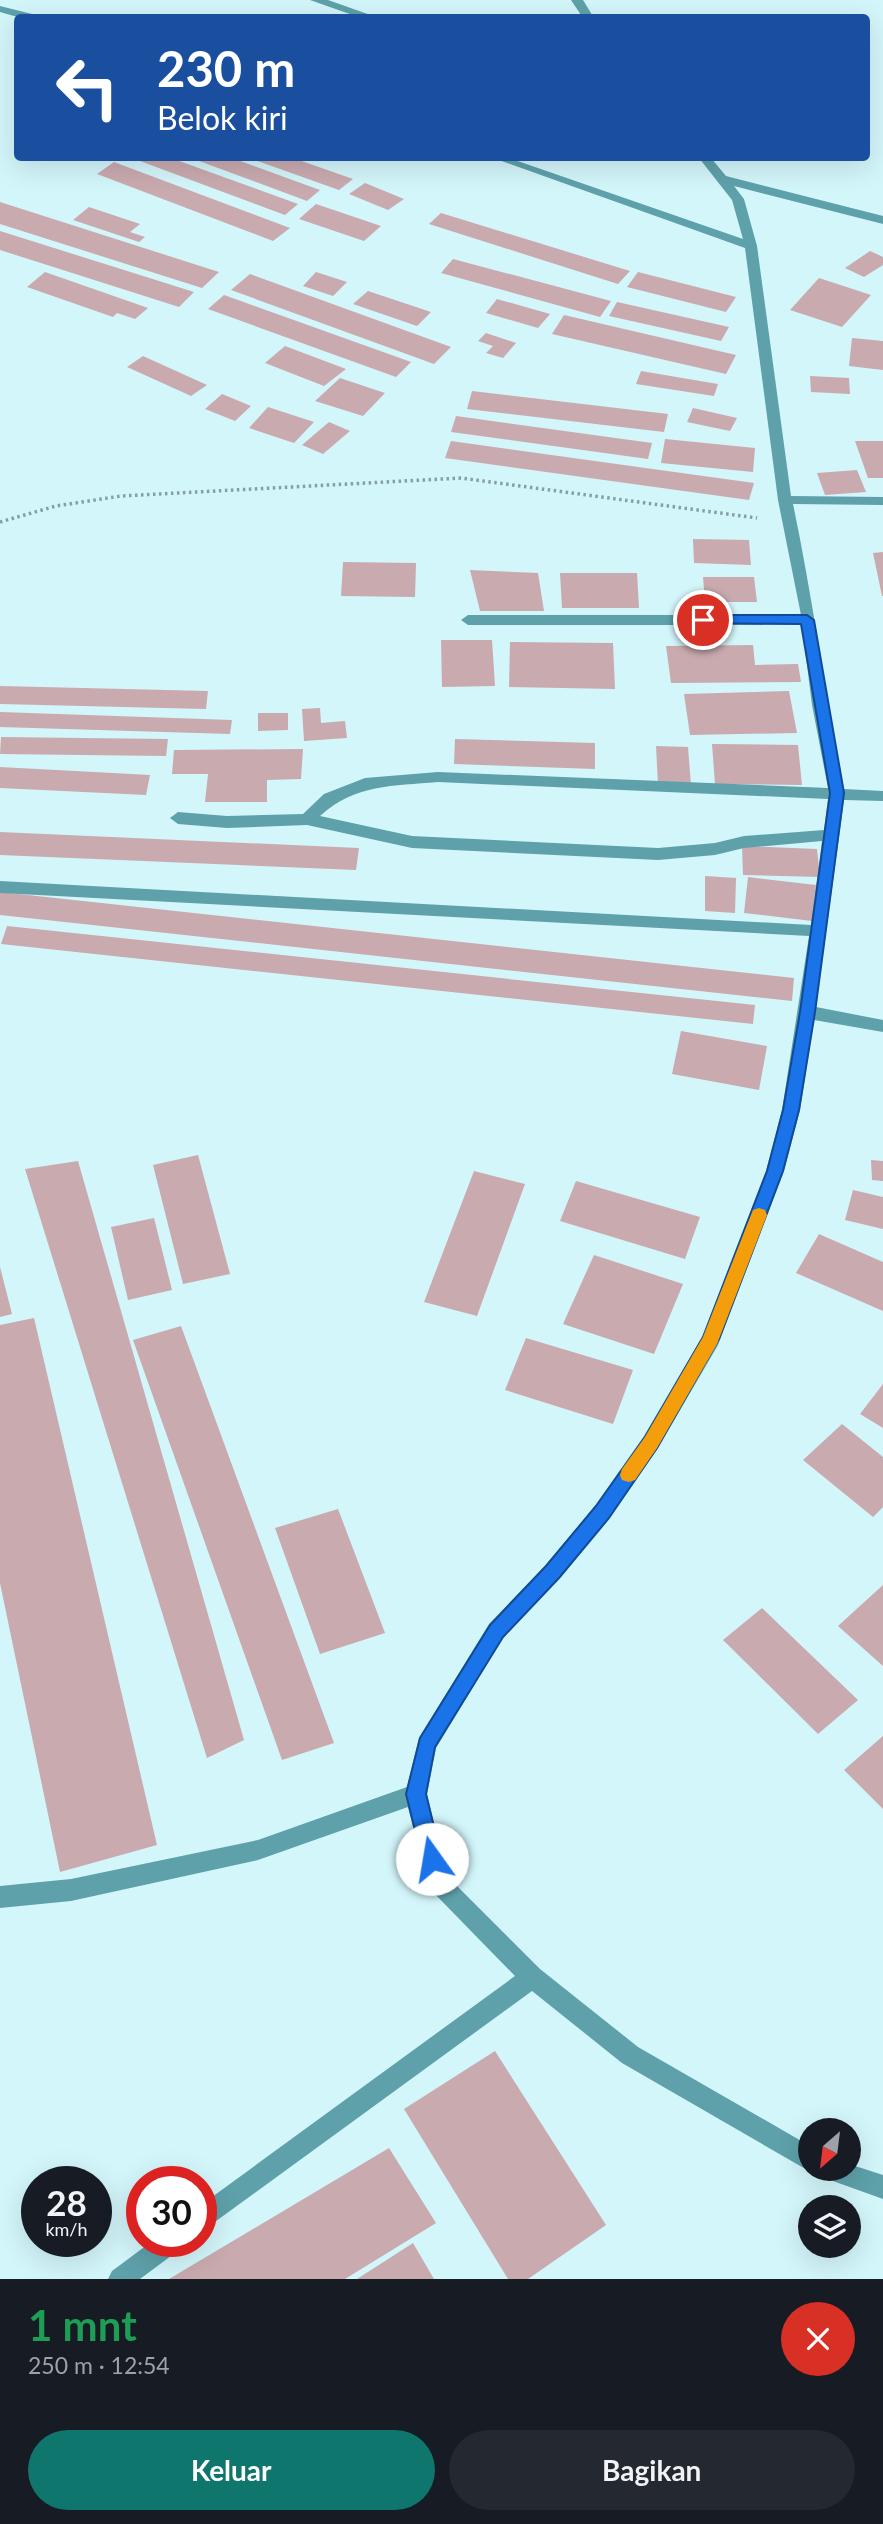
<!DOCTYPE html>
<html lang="id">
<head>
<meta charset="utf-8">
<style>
  body { margin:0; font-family:Lato,sans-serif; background:#242831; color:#f1f3f6; height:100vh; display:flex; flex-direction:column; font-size:26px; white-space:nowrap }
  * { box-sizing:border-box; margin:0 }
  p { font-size:23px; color:#9ea1a6 }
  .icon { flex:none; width:38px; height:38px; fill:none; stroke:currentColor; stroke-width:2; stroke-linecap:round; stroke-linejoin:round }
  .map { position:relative; height:2279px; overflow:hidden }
  .sheet { display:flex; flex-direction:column; background:#171b24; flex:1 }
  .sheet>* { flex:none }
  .top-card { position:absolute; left:14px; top:14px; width:856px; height:147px; border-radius:7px; box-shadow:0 7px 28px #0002; background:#1a4fa0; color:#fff; overflow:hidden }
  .needle { width:46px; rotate:208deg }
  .controls { position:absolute; left:798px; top:2118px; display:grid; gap:14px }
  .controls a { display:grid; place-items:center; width:63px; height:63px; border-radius:50%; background:#171b24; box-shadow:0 7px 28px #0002; font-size:35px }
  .speed { position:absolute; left:21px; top:2166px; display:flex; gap:14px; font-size:35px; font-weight:700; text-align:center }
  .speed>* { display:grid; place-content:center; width:91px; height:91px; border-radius:50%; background:#171b24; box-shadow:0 7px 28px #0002; line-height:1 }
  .speed small { font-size:18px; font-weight:400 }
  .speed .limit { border:10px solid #d22; background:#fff; color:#111 }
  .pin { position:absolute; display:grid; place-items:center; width:60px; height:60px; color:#fff; margin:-30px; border:4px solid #fff; border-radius:50%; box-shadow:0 2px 7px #0007 }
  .me { position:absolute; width:77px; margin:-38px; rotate:347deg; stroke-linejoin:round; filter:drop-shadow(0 0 5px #0008) }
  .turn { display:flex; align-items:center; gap:24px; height:147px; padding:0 28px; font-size:32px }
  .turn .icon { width:91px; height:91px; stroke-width:2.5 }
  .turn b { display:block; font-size:49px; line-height:60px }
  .round { display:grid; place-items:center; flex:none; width:74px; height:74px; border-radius:37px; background:#242831 }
  .headline { display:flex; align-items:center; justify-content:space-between; height:119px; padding:0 28px }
  h1 { font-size:42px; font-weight:700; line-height:52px; color:#1e9e55 }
  .button { display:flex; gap:14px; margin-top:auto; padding:14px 28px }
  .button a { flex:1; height:80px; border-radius:42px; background:#0f766e; color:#fff; font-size:28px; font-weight:700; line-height:80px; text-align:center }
  .button a+a { background:#242831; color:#f1f3f6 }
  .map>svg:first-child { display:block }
</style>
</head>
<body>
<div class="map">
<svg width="883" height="2279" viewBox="0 0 883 2279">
  <rect width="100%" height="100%" fill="#d3f6fb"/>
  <!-- building -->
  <path fill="#c9aaaf" d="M132,158h39l127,46 -13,11z
    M191,158h41l88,32 -13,11z
    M249,158h44l60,21 -14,11z
    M114,162l176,66 -17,13 -176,-67z
    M365,183l39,16 -16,11 -39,-16z
    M0,202l219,70 -17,16 -202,-64z
    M316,204l65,22 -17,15 -65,-22z
    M89,207l51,17 -10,8 15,5 -6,5 -66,-22z
    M441,213l189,58 -12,13 -189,-60z
    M0,231l194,61 -15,15 -179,-57z
    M870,251l13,6v8l-19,12 -19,-9z
    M453,259l158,42 -11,16 -159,-44z
    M45,272l103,36 -13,11 -18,-6 -4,4 -86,-30z
    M316,272l31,10 -14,14 -30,-10z
    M638,272l98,25 -10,15 -99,-25z
    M250,274l201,73 -17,17 -203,-74z
    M819,278l52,17 -29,32 -52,-17z
    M368,291l63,21 -14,14 -64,-22z
    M224,295l187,67 -15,15 -188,-68z
    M497,299l53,15 -12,14 -52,-15z
    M617,302l112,25 -8,14 -112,-25z
    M564,315l172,40 -10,19 -174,-40z
    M486,333l30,10 -13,15 -17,-5 7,-7 -15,-5z
    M852,338l31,3v29l-34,-4z
    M285,346l61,23 -22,17 -59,-23z
    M143,356l64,29 -16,11 -64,-29z
    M641,371l77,13 -4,12 -78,-12z
    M810,376l39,2 1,16 -39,-2z
    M340,378l45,15 -22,23 -48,-15z
    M472,391l196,23 -4,18 -197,-23z
    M222,394l29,12 -16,15 -30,-12z
    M268,407l46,15 -20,21 -45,-15z
    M693,408l44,10 -7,13 -43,-9z
    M456,416l196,27 -4,16 -197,-27z
    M329,422l21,9 -27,23 -21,-9z
    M665,439l90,9 -2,24 -92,-9z
    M451,441l303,42 -5,17 -304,-42z
    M855,441h28v37h-15z
    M857,470l9,22 -41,3 -8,-22z
    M693,539l56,1 2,25 -57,-2z
    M883,552v44h-1l-9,-43z
    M343,562l73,1 -1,34 -74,-1z
    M470,570l68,3 6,38h-64z
    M560,573h77l2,35h-77z
    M703,577h51l3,25h-52z
    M441,640h51l3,46 -53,1z
    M510,642l103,1 2,46 -106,-2z
    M753,645l2,20 43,-1 3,18 -130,1 -5,-37z
    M0,686l208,5 -2,18 -206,-5z
    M789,691l8,42 -107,2 -6,-41z
    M320,708l1,15 24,-2 2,17 -43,3 -2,-32z
    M0,712l232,8 -2,14 -230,-7z
    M258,713h30v17l-30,1z
    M1,737l167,2 -2,17 -166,-2z
    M455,739l140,4v26l-141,-5z
    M712,744l86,1 4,40 -87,-1z
    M656,746l32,1 3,38h-33z
    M303,749l-2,30 -34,1v22h-62l3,-28h-36l2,-24z
    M0,767l150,8 -4,20 -146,-7z
    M0,832l359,16 -3,22 -356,-15z
    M742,846l75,3 3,28 -77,-2z
    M705,876l31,2 -1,35 -30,-2z
    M748,877l68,8 -4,36 -68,-8z
    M0,892l794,86 -2,23 -792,-86z
    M7,926l748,79 -2,19 -752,-80z
    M681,1031l86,15 -8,44 -87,-16z
    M198,1155l32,119 -47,10 -30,-119z
    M871,1160l12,1v20l-11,-1z
    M78,1161l166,579 -37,18 -182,-589z
    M474,1171l51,13 -48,132 -53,-14z
    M576,1181l124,36 -15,42 -125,-38z
    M853,1190l30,7v32l-38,-9z
    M154,1218l18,72 -44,10 -17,-73z
    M819,1234l64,28v49l-87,-38z
    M594,1255l89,29 -29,70 -91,-30z
    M0,1267l12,47 -12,3z
    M34,1318l123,527 -97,27 -60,-289v-258z
    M181,1326l153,417 -52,17 -149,-420z
    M526,1338l107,32 -20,54 -108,-34z
    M883,1384v44l-23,-14z
    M842,1424l41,33v50l-10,10 -70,-57z
    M338,1509l47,124 -65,21 -45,-126z
    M883,1585v81l-45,-40z
    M762,1608l96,92 -40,34 -95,-94z
    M883,1736v73l-39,-39z
    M495,2051l111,174 -78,54h-20l-104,-170z
    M389,2148l47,75 -91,56h-176z
    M413,2243l21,36h-77z"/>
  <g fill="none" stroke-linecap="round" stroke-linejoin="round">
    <!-- path -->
    <path stroke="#859fa2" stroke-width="3.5" stroke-dasharray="2.5 3.5" stroke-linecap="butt" d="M0,522l56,-16 65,-10 340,-18 296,40"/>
    <!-- minor -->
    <path fill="#5ea1aa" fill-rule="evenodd" d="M310,0h18l51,18h-18z
      M571,0h12l11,18h-11z
      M0,6l40,10 1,2h-20l-21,-6z
      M493,158h16l234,81 -11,-39 -33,-42h12l15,18 157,40v8l-149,-38 10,13 13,47 34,250 92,1v8l-90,-1c20,95 32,190 51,285l39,2v10l-39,-1 -28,207 67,13v12l-69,-12 -14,90 -16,61 -66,174 -60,103 -49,70 -50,60 -56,60 -67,110 -9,46 19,81 94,94 98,78 172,99v22h39v-4l34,11v24l-64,-23 -4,-8 -5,3 -8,-4 -180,-104 -90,-72 -331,241v-27l314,-229 -86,-88 -21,-81 -150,53 -187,41 -71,7v-22l71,-7 187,-39 149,-53 12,-49 70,-114 56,-58 50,-60 49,-70 59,-100 63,-165 16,-61 27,-174 -809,-43v-12l811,44 11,-84 -78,7 -29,7 -57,5 -246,-12 -105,-23 -80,3 -49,-4 -8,-6 8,-6 49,4 76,-2 21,-20 41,-16 73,-6 390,16 -16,-83 -10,-80h-334l-7,-5 7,-5h333l-23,-115 -33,-252zM438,782l390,17 -4,31 -80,6 -29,7 -57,5 -246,-12 -92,-20c35,-32 73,-30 118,-34z
      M151,2242h32l-4,8 -39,29h-32l4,-8z"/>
  </g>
  <!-- route -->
  <path fill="#1a73e8" stroke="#114b97" stroke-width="2" d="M703,615h104l7,5 30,173 -29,219 -16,98 -16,61 -64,168 -62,109 -48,70 -50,60 -56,59 -68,110 -9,47 16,65 -3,7 -7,3 -7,-3 -3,-7 -16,-65 14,-56 70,-113 56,-59 50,-60 49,-69 58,-100 64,-166 16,-61 17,-98 30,-219 -29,-169 -103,-1v-6z"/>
  <!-- slow -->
  <path fill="#f59e0b" d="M759,1208l6,2 2,5 -50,129 -60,104 -22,32 -6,2 -7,-2 -2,-5 2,-6 23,-32 58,-100 48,-122 2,-5z"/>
</svg>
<div class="controls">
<a><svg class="needle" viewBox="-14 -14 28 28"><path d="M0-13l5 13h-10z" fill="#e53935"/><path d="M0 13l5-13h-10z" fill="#9ea1a6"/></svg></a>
<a><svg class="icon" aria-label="layers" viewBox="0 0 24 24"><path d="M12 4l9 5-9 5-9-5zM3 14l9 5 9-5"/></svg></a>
</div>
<div class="speed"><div>28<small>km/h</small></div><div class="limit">30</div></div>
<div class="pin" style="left:703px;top:620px;background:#d93025"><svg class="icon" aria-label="arrive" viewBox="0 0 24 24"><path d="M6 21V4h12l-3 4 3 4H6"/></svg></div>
<svg class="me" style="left:432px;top:1859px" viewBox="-20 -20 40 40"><circle r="19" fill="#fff"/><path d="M0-13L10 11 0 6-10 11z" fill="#1a73e8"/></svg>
<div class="top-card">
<div class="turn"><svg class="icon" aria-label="left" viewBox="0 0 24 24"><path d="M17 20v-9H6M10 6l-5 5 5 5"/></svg><div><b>230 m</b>Belok kiri</div></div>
</div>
</div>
<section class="sheet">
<div class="headline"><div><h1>1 mnt</h1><p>250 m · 12:54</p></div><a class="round" style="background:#d93025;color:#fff"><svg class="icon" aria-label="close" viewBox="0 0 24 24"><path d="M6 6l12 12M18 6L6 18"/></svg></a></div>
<div class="button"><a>Keluar</a><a>Bagikan</a></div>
</section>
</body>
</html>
